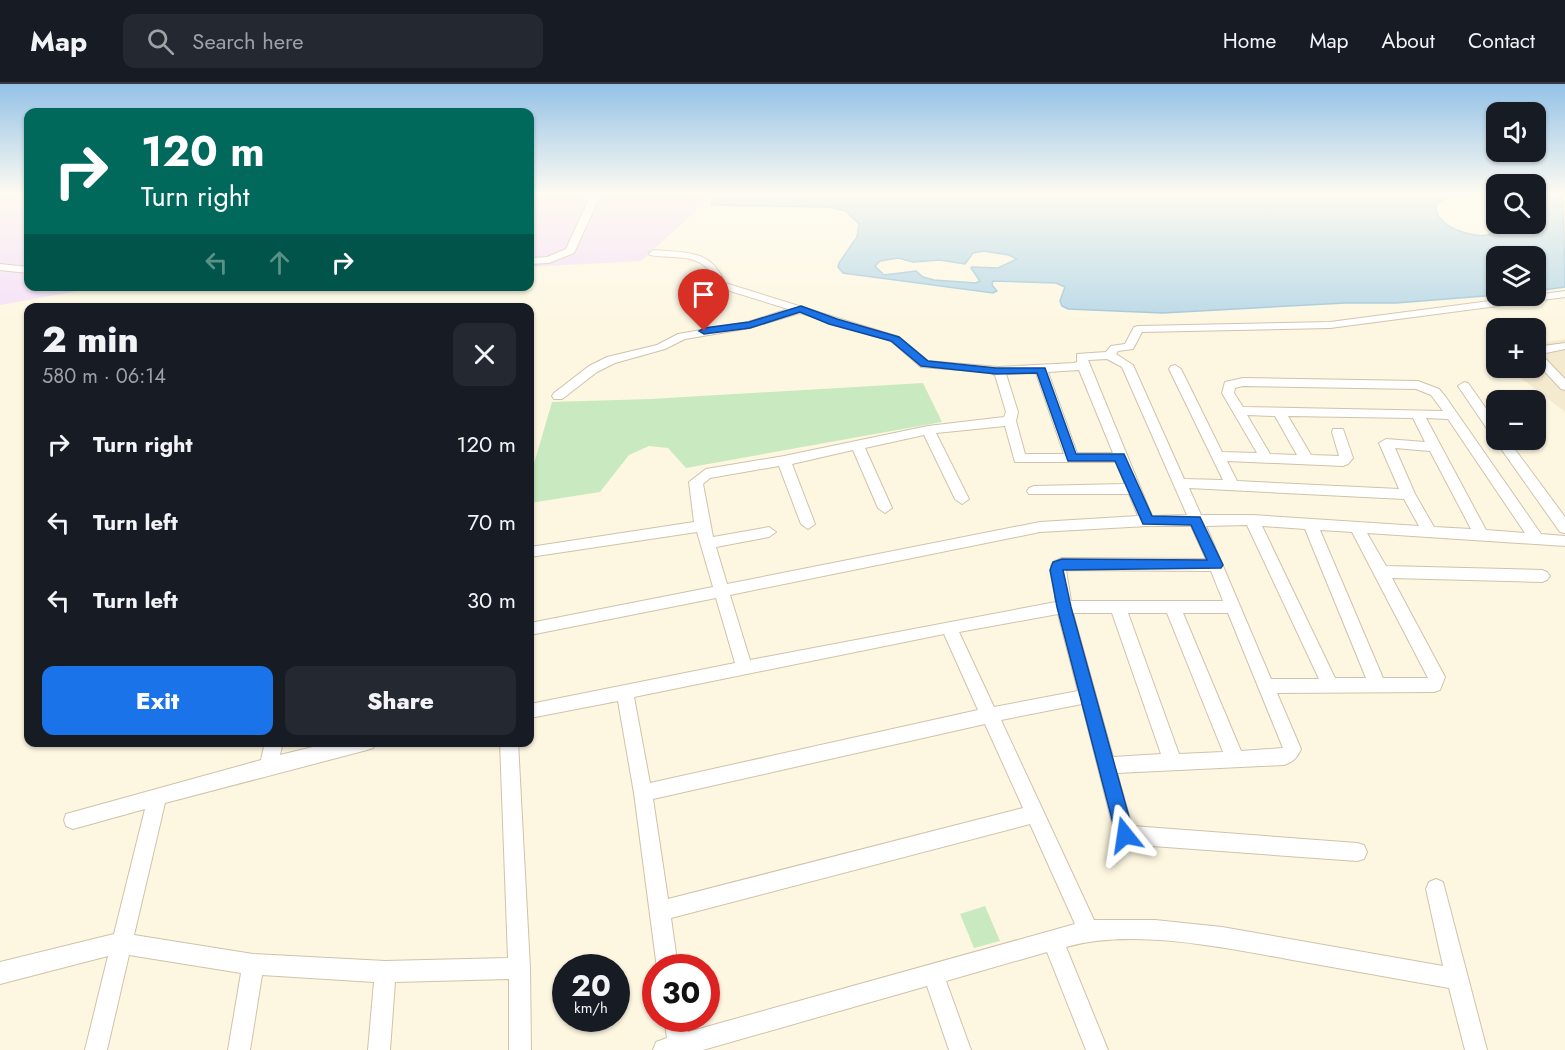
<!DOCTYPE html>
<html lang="en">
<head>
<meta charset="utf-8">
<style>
  body { margin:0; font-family:Jost,sans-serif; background:#242831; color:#f1f3f6; height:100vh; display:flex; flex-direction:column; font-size:22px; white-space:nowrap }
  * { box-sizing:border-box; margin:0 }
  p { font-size:20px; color:#9ea1a6 }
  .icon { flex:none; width:33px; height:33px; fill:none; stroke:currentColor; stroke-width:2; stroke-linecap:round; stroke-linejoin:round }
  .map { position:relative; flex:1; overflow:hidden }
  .side { position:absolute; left:24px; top:219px; width:510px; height:444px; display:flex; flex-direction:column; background:#171b24; border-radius:12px; box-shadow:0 2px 4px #0004 }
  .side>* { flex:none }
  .hud { position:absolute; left:24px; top:24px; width:510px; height:183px; border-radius:12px; box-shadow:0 2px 4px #0004; background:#00695c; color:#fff; overflow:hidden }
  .buttons { position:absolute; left:1486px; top:18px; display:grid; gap:12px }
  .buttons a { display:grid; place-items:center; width:60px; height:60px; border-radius:12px; background:#171b24; box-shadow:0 2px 4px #0004; font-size:30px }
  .speed { position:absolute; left:552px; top:870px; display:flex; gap:12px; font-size:30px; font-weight:700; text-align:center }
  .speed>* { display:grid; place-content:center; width:78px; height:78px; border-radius:50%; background:#171b24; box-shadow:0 2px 4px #0004; line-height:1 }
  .speed small { font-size:15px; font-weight:400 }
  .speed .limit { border:9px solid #d22; background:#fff; color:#111 }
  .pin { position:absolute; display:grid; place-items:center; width:51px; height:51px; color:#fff; margin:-62px -26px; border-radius:50% 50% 50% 0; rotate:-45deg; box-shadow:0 0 6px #0007 }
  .pin .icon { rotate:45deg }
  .me { position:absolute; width:66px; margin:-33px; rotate:345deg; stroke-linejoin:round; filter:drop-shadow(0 0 4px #0008) }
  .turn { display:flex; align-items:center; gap:21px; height:126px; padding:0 18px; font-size:27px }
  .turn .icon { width:78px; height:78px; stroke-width:2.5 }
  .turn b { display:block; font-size:42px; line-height:51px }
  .lanes { display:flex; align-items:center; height:57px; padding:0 18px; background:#0003; justify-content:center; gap:30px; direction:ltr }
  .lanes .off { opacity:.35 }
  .round { display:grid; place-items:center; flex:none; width:63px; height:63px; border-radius:12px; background:#242831 }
  .headline { display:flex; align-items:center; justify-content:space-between; height:102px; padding:0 18px }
  h1 { font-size:36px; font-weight:800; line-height:45px }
  .primary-button { display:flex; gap:12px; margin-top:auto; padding:12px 18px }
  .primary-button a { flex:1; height:69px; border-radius:12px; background:#1a73e8; color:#fff; font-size:24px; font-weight:800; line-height:69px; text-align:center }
  .primary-button a+a { background:#242831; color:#f1f3f6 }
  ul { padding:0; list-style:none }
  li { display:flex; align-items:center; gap:18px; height:78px; padding:0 18px }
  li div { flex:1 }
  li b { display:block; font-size:22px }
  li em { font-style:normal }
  header { display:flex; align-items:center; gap:36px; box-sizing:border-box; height:84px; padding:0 30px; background:#171b24; border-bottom:2px solid #363941 }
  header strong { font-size:28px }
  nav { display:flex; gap:33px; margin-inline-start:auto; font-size:21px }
  .search { width:420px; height:54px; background:#242831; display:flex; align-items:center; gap:15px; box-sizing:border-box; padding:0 21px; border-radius:12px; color:#9ea1a6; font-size:22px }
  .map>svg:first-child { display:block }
</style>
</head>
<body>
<header>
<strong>Map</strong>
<div class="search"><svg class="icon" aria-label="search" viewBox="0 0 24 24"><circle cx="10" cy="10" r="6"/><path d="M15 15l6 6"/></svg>Search here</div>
<nav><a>Home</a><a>Map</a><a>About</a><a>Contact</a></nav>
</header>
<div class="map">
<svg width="1565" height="966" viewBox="0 0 1565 966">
  <rect width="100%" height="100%" fill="#fdf7e1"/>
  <!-- residential -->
  <path fill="#f4ead0" d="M1565,255v73l-57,-44h28v-24z"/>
  <!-- education -->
  <path fill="#f4def9" d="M0,110h28v92l106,1 -45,2 -89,16z
    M530,110h184l-73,67 -111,6z"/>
  <!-- green -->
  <path fill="#c9eac0" d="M923,299l19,39 -256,46 -18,-20 -19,-2 -20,9 -29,37 -70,11v-26l22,-75 98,-3z
    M985,822l15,35 -26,7 -14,-34z"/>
  <!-- water -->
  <path fill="#b6d7e6" stroke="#9cc4d8" stroke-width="1.5" fill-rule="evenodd" d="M722,110h775v3l-46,-1 -15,8c-4,22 38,36 55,30l-3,-14 9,-4v8h39v-30h27l2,93 -29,4v-35h-39v39l-101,8h-51l-182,10 -95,-4 -6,-3 -2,-5 5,-14 -9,-4 -63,-2 -1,4 5,6 -4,2 -150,-20 -5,-6 1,-4 18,-26 2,-13 -13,-13 -18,-4 -117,-2 1,-5zM983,167l26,4 8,4 -19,9 -26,-1 -1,1 9,13 -4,2 -42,-3 -11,-3 -7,-6 -32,4 -9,-9 5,-5 18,-3 15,4 27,-2 25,4 8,-11z"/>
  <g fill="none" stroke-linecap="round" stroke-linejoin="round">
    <defs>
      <path id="street" d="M591,110h10l-27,59 -25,10 -19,1v-6l17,-1 19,-8z
        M654,166c32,3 57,-1 71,33l174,54 29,24 70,6 76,-4 3,-1v-8l29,-2 5,-6 14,-2 9,-17 4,-1 192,-4 235,-31v6l-235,31 -188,4 -9,17 -15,2 -2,3 17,11 51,114 39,1 -54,-111 2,-3 4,-1 6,4 41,83 35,1 -35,-60 3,-11 18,-4 175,3 21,8 6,7 96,138 24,2v10l-198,-13 19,33 156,4 5,2 3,4 -3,4 -5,2 -150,-4 53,99 -5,13 -6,2 -157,1 24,56c-4,9 -8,13 -17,16l-167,8 15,53 225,17 7,2 3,7 -3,7 -7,2 -232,-17 -7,-3 -3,-6 -33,-131 -81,16 93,200h61l67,7 221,39 -17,-77 3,-7 7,-3 7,3 44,168h-22l-16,-62c-54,-10 -108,-19 -162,-29 -66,-12 -156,-31 -221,-12l42,103h-22l-39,-98 -101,29 25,69h-22l-22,-64 -224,64h-50l3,-8 11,-4 -3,-20h22l2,14 387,-108 -45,-100 -359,94 7,50h-21l-23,-175 -16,-92 -88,17v-14l205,-41 -19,-65 -186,37v-12l183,-36 -16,-55 -167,25v-10l164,-25 -5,-40 17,-13 78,-13 144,-30 76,-9 2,-5 -11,-37 -6,-3 -68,-5 -30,-26 -91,-28 -50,15 -65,11 -20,10 -50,14 -18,9 -35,27h-8l-2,-3 2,-3 35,-27 18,-9 50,-12 21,-11 70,-12 40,-13 -71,-22c-3,-5 -5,-12 -8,-17 -14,-17 -40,-11 -59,-15l-1,-2zM1107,275l15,8 65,148 -35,1 -64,-156zM1079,286l34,83h-36l-29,-81zM1036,289l28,81h-39l-9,-33 2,-9 -12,-38zM1243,302l173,3 15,6 12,16 -200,-4 -9,-14 1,-5zM1247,331l28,1 22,39 -27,-1zM1288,332l125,2 12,24 -39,-3 -7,4 20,46 -162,-8 -10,-20 116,5 5,-2 5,-6 -10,-29h-10l-1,3 7,24 -28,-1zM1426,334l22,1 77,114 -39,-3zM1005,342l10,36h101l9,22 -91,2 -5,2 -2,3 2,3h100l9,22 -98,6 -313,62 -11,-37 53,-10 7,-5 -7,-5 -56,10 -10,-53 7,-6 69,-12 22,58 7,5 7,-5 -23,-60 61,-14 25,58 7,5 7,-5 -27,-60 59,-13 31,64 7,5 7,-5 -33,-66zM1395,364l35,3 41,78 -37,-2 -19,-33zM1189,404l215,11 15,27 -167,-11h-51zM1247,441l72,154h-48l-65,-153zM1147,442h44l15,33 -144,-1 -9,4 -2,4 5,36 -306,58 -20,-65 310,-63zM1262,442l43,3 61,149h-31zM1320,446l32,2 76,146h-45zM1066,486l145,1 12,30h-152zM1073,529h39l49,141 -48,3zM1128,529h39l56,139 -44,2zM1183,529h45l55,135 -42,3zM1058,530l20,77 -84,16 -35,-75zM944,550l34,76 -328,73 -16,-86zM985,640l38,84 -355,91 -15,-100z
        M0,180l28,3v6l-28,-3z
        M1565,259v6l-24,5 24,25v11l-4,-1 -25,-27v-15z
        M1464,298l4,1 29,41v13l-5,-1 -34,-50z
        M1497,354v2h11l57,77v16l-5,-1 -63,-89 -2,-3z
        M265,658h18l-3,13 53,-13h43l-3,6 -6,2 -202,53 -31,132 119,19 132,7 123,-3 -8,-216h18l12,226 1,82h-22v-71l-114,3 -5,68h-22l6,-68 -112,-7 -12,75h-22l13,-77 -112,-18 -22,95h-22l23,-94 -108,28v-22l114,-28 31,-125 -72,20 -7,-3 -2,-6 2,-6 195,-54z"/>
    </defs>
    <!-- street casing -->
    <use href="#street" stroke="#d0c2ab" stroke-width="2"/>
    <!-- street -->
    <use href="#street" fill="#fff" fill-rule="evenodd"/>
  </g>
  <!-- sky -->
  <linearGradient id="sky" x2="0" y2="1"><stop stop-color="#94c2e7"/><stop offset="0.45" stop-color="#fefbf2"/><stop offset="1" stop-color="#fefbf2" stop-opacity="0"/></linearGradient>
  <rect width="1565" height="245" fill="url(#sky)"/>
  <!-- route -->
  <path fill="#1a73e8" stroke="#114b97" stroke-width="1.5" d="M801,222l36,13 62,18 29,24 68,7h49l31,86h48l28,62 48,1 23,48 -2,3 -158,2 8,37 63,228 -3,6 -6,3 -6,-3 -3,-6 -59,-228 -7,-37 3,-8 9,-3 145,1 -16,-35 -48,-1 -28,-63h-47l-31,-88 -41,1 -75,-8 -30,-25 -62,-17 -29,-12 -50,16 -46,6 -5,-3 5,-3 45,-6z"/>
</svg>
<div class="buttons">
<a><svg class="icon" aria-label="sound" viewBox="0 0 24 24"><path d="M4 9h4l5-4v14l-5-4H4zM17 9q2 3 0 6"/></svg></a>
<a><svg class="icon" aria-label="search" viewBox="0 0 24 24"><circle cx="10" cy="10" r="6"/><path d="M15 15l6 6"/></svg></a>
<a><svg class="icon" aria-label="layers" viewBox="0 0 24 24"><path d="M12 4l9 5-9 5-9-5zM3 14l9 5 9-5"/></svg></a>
<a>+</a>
<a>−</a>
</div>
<div class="speed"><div>20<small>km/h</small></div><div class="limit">30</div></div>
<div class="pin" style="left:704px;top:247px;background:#d93025"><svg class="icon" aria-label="arrive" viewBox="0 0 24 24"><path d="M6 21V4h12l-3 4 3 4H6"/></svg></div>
<svg class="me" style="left:1125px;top:751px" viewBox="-20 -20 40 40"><path d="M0-17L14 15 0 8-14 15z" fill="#1a73e8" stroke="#fff" stroke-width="4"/></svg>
<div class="hud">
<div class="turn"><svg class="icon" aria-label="right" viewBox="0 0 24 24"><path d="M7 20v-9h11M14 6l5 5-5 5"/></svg><div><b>120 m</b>Turn right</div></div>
<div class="lanes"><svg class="icon off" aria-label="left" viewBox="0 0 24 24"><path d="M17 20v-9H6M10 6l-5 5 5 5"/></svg><svg class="icon off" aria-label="ahead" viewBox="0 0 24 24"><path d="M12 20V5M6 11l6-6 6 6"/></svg><svg class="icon" aria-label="right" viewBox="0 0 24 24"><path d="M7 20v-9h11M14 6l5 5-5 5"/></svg></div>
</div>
<section class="side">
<div class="headline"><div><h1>2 min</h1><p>580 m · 06:14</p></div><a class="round"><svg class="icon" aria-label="close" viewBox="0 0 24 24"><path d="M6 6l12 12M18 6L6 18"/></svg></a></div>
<ul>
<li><svg class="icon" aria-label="right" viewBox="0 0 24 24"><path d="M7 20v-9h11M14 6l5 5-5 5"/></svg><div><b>Turn right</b></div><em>120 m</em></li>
<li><svg class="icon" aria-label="left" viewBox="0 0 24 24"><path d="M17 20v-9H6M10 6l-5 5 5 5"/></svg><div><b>Turn left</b></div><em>70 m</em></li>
<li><svg class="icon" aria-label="left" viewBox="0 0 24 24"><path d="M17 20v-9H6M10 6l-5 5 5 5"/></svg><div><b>Turn left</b></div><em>30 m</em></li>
</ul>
<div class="primary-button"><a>Exit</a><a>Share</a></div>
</section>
</div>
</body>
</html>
